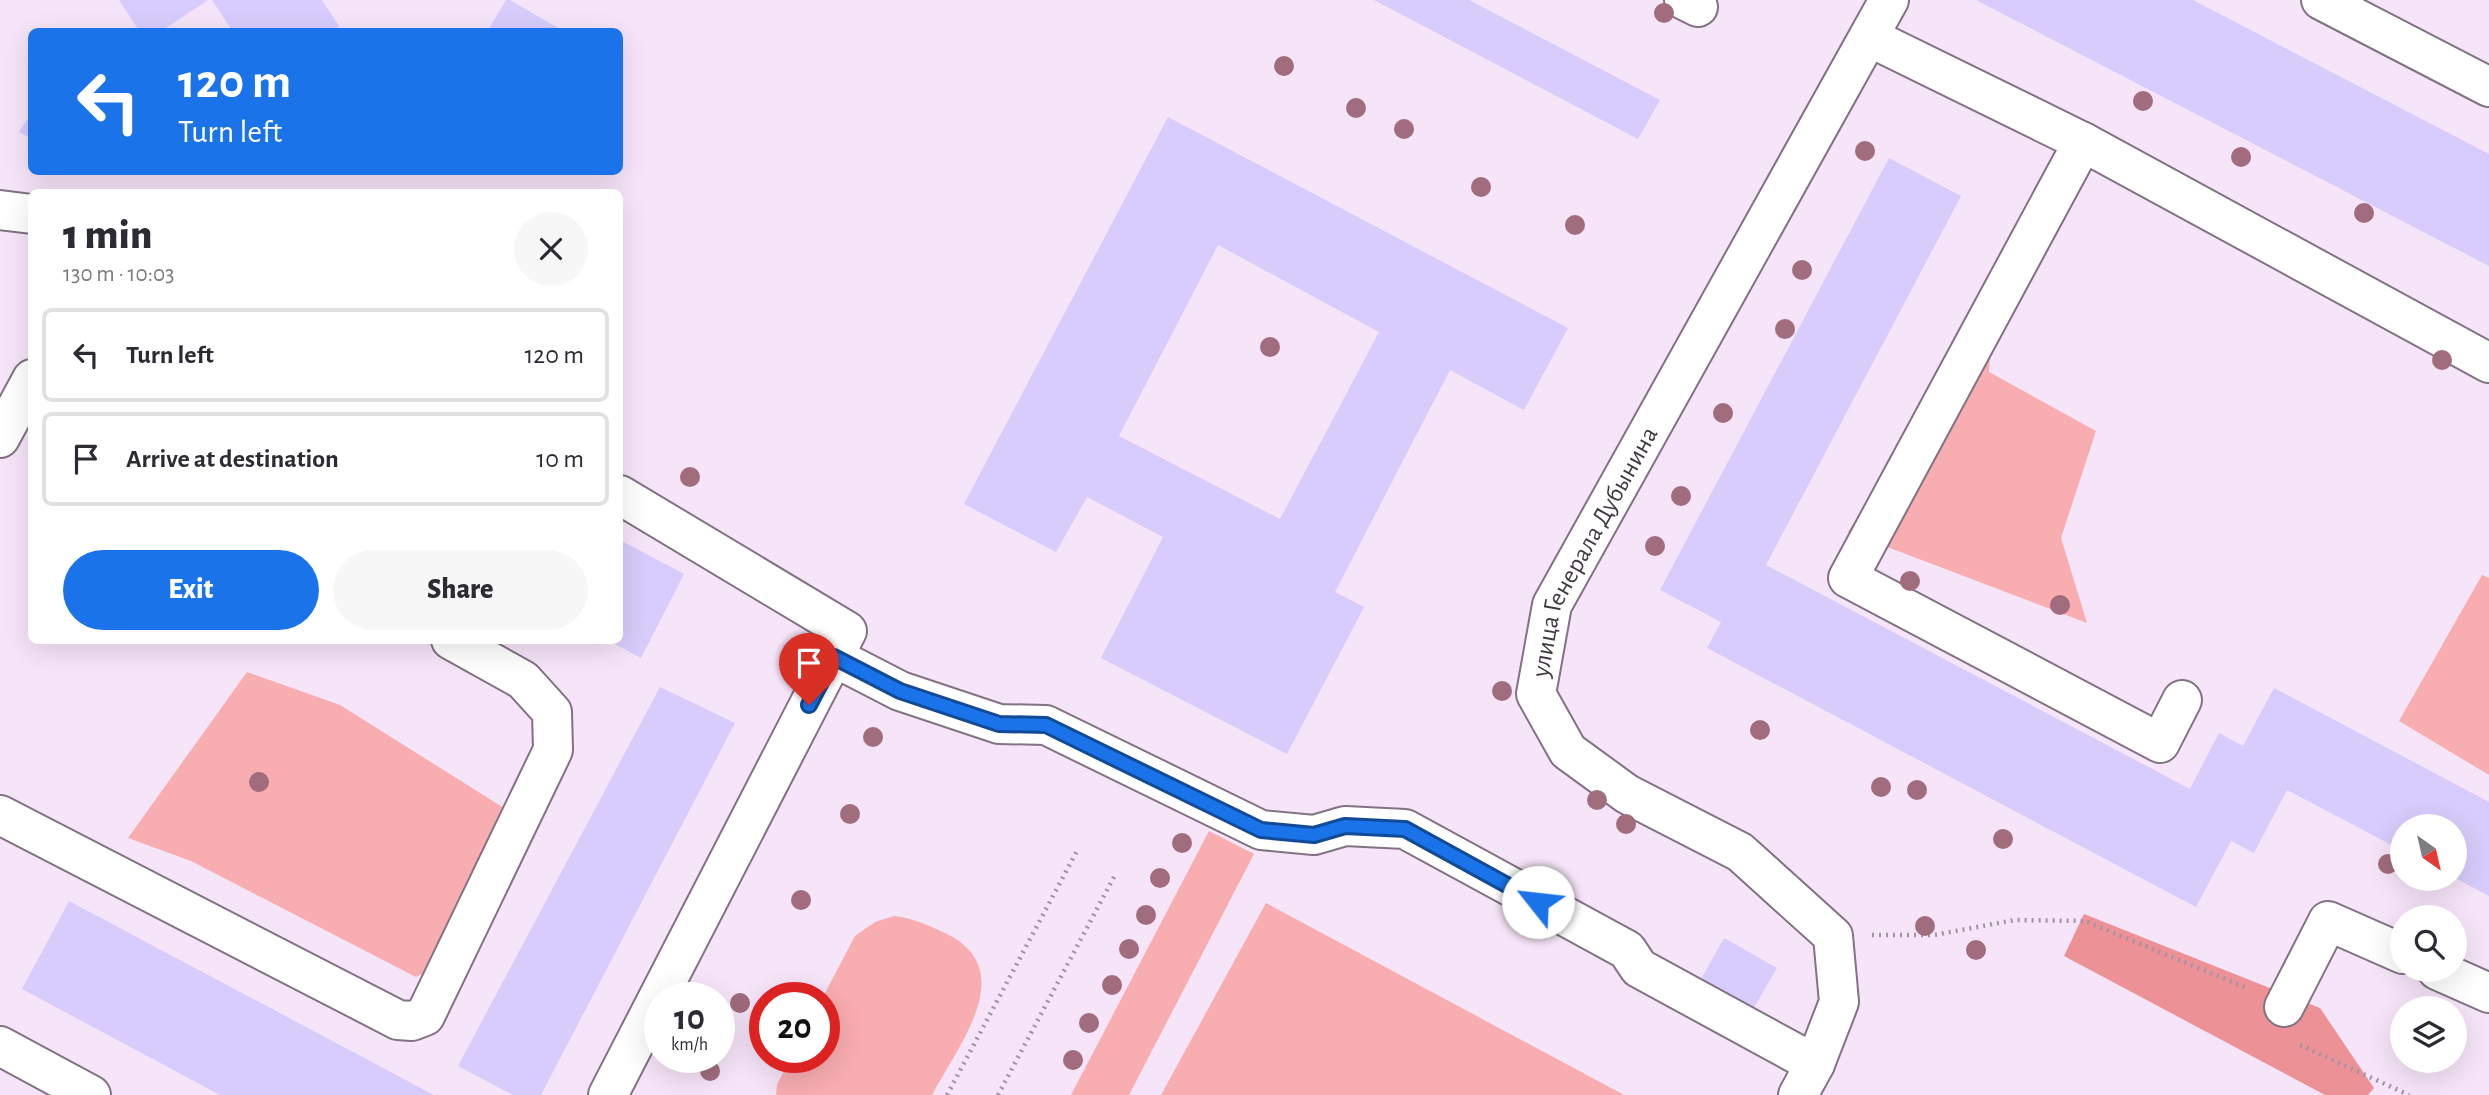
<!DOCTYPE html>
<html lang="en">
<head>
<meta charset="utf-8">
<style>
  body { margin:0; font-family:"Alegreya Sans",sans-serif; background:#f7f7f7; color:#2b2b33; height:100vh; display:flex; flex-direction:column; font-size:26px; white-space:nowrap }
  * { box-sizing:border-box; margin:0 }
  p { font-size:23px; color:#7c7c81 }
  .icon { flex:none; width:38px; height:38px; fill:none; stroke:currentColor; stroke-width:2; stroke-linecap:round; stroke-linejoin:round }
  .map { position:relative; flex:1; overflow:hidden }
  .details { position:absolute; left:28px; top:189px; width:595px; height:455px; display:flex; flex-direction:column; background:#fff; border-radius:10px; box-shadow:0 7px 28px #0002 }
  .details>* { flex:none }
  .banner { position:absolute; left:28px; top:28px; width:595px; height:147px; border-radius:10px; box-shadow:0 7px 28px #0002; background:#1a73e8; color:#fff; overflow:hidden }
  .needle { width:46px; rotate:146deg }
  .controls { position:absolute; left:2390px; top:814px; display:grid; gap:14px }
  .controls a { display:grid; place-items:center; width:77px; height:77px; border-radius:50%; background:#fff; box-shadow:0 7px 28px #0002; font-size:35px }
  .speed { position:absolute; left:644px; top:982px; display:flex; gap:14px; font-size:35px; font-weight:700; text-align:center }
  .speed>* { display:grid; place-content:center; width:91px; height:91px; border-radius:50%; background:#fff; box-shadow:0 7px 28px #0002; line-height:1 }
  .speed small { font-size:18px; font-weight:400 }
  .speed .limit { border:10px solid #d22; background:#fff; color:#111 }
  .pin { position:absolute; display:grid; place-items:center; width:60px; height:60px; color:#fff; margin:-72px -30px; border-radius:50% 50% 50% 0; rotate:-45deg; box-shadow:0 0 7px #0007 }
  .pin .icon { rotate:45deg }
  .me { position:absolute; width:77px; margin:-38px; rotate:299deg; stroke-linejoin:round; filter:drop-shadow(0 0 5px #0008) }
  .turn { display:flex; align-items:center; gap:24px; height:147px; padding:0 35px; font-size:32px }
  .turn .icon { width:91px; height:91px; stroke-width:2.5 }
  .turn b { display:block; font-size:49px; line-height:60px }
  .round { display:grid; place-items:center; flex:none; width:74px; height:74px; border-radius:37px; background:#f7f7f7 }
  .headline { display:flex; align-items:center; justify-content:space-between; height:119px; padding:0 35px }
  h1 { font-size:42px; font-weight:800; line-height:52px }
  .cta { display:flex; gap:14px; margin-top:auto; padding:14px 35px }
  .cta a { flex:1; height:80px; border-radius:42px; background:#1a73e8; color:#fff; font-size:28px; font-weight:800; line-height:80px; text-align:center }
  .cta a+a { background:#f7f7f7; color:#2b2b33 }
  ul { padding:0; list-style:none }
  li { display:flex; align-items:center; gap:21px; height:94px; margin:0 14px 10px; padding:0 21px; border:4px solid #e1e1e2; border-radius:10px }
  li div { flex:1 }
  li b { display:block; font-size:26px }
  li em { font-style:normal }
  .map>svg:first-child { display:block }
</style>
</head>
<body>
<div class="map">
<svg width="2489" height="1095" viewBox="0 0 2489 1095">
  <rect width="100%" height="100%" fill="#f6e4f8"/>
  <!-- green -->
  <path fill="#f8adb0" d="M1993,311l-4,61 107,59 -35,107 26,85 -239,-91z
    M2482,575l7,3v197l-90,-54z
    M247,672l93,33 175,110 -74,148 -25,14 -225,-116 -63,-23z
    M1209,831l45,23 -125,241h-58z
    M1266,903l358,192h-463z
    M894,916c20,2 33,9 51,17 76,36 14,111 -13,162h-156l1,-11 15,-27h32l-1,-60 32,-61 20,-14z"/>
  <!-- forest -->
  <path fill="#ec9296" d="M2084,914l236,94 54,80 -6,7h-43l-261,-139z"/>
  <!-- building -->
  <path fill="#d7ccfb" fill-rule="evenodd" d="M119,0h89l-48,32h-20z
    M212,0h110l17,26 -9,6h-97z
    M506,0h4l55,32h-78z
    M1374,0h95l191,100 -22,39z
    M1976,0h217l296,154v112z
    M32,112v27l-13,-7z
    M1168,117l400,211 -44,82 -74,-40 -115,222 29,15 -77,147 -186,-96 62,-121 -76,-40 -31,55 -92,-48zM1218,245l161,87 -99,187 -161,-83z
    M1889,158l72,38 -195,369 424,224 29,-56 24,13 31,-58 215,114v94l-34,-18v-52h-52v25l-116,-61 -33,63 -23,-12 -35,66 -489,-259 14,-26 -61,-32z
    M620,540l64,34 -43,84 -34,-18h13z
    M660,687l75,36 -194,372h-28l-55,-29z
    M69,901l365,194h-214l-198,-106z
    M1724,938l53,30 -24,41 -52,-30z"/>
  <g fill="none" stroke-linecap="round" stroke-linejoin="round">
    <defs>
      <g id="minor">
        <path d="M1684,0l14,7"/>
        <path d="M2321,0l168,87"/>
        <path d="M1869,37l214,105 406,221"/>
        <path d="M2083,142l-235,436 312,165 22,-43"/>
        <path d="M0,210l32,4"/>
        <path d="M0,438l32,-59"/>
        <path d="M834,657l66,34 99,33 47,1 215,105 53,5 31,-9 60,3 222,121 12,18 176,96"/>
        <path d="M0,815l398,205 14,1 13,-5 128,-266 -1,-38 -29,-32 -72,-40"/>
        <path d="M2437,970l52,23"/>
        <path d="M2284,1007l44,-86 75,33"/>
        <path d="M0,1046l91,49"/>
        <path d="M608,1095l239,-464 -227,-136"/>
        <path id="s1" d="M1798,1095l17,-31 24,-62 -6,-66 -93,-84 -113,-58 -59,-43 -32,-57 16,-89 337,-605"/>
      </g>
    </defs>
    <!-- minor casing -->
    <use href="#minor" stroke="#827284" stroke-width="42"/>
    <!-- path -->
    <path stroke="#a093a2" stroke-width="4.5" stroke-dasharray="2 5" stroke-linecap="butt" d="M1872,935h62l81,-15 70,1 162,67
      M2300,1045l109,50
      M947,1095l131,-246
      M998,1095l117,-220"/>
    <!-- minor -->
    <use href="#minor" stroke="#fff" stroke-width="38"/>
  </g>
  <!-- trees -->
  <g fill="#a06c7e">
    <circle cx="1664" cy="13" r="10"/>
    <circle cx="1284" cy="66" r="10"/>
    <circle cx="2143" cy="101" r="10"/>
    <circle cx="1356" cy="108" r="10"/>
    <circle cx="1404" cy="129" r="10"/>
    <circle cx="1865" cy="151" r="10"/>
    <circle cx="2241" cy="157" r="10"/>
    <circle cx="1481" cy="187" r="10"/>
    <circle cx="2364" cy="213" r="10"/>
    <circle cx="1575" cy="225" r="10"/>
    <circle cx="1802" cy="270" r="10"/>
    <circle cx="1785" cy="329" r="10"/>
    <circle cx="1270" cy="347" r="10"/>
    <circle cx="2442" cy="360" r="10"/>
    <circle cx="1723" cy="413" r="10"/>
    <circle cx="690" cy="477" r="10"/>
    <circle cx="1681" cy="496" r="10"/>
    <circle cx="1655" cy="546" r="10"/>
    <circle cx="1910" cy="581" r="10"/>
    <circle cx="2060" cy="605" r="10"/>
    <circle cx="1502" cy="691" r="10"/>
    <circle cx="1760" cy="730" r="10"/>
    <circle cx="873" cy="737" r="10"/>
    <circle cx="259" cy="782" r="10"/>
    <circle cx="1881" cy="787" r="10"/>
    <circle cx="1917" cy="790" r="10"/>
    <circle cx="1597" cy="800" r="10"/>
    <circle cx="850" cy="814" r="10"/>
    <circle cx="1626" cy="824" r="10"/>
    <circle cx="2003" cy="839" r="10"/>
    <circle cx="1182" cy="843" r="10"/>
    <circle cx="2388" cy="864" r="10"/>
    <circle cx="1160" cy="878" r="10"/>
    <circle cx="801" cy="900" r="10"/>
    <circle cx="1146" cy="915" r="10"/>
    <circle cx="1925" cy="926" r="10"/>
    <circle cx="1129" cy="949" r="10"/>
    <circle cx="1976" cy="950" r="10"/>
    <circle cx="1112" cy="985" r="10"/>
    <circle cx="740" cy="1003" r="10"/>
    <circle cx="1089" cy="1023" r="10"/>
    <circle cx="1073" cy="1060" r="10"/>
    <circle cx="710" cy="1071" r="10"/>
  </g>
  <g fill="none" stroke-linecap="round" stroke-linejoin="round">
    <defs>
      <path id="route" d="M809,705l25,-48 66,34 99,33 47,1 215,105 53,5 31,-9 60,3 133,73"/>
    </defs>
    <!-- route casing -->
    <use href="#route" stroke="#114b97" stroke-width="18"/>
    <!-- route -->
    <use href="#route" stroke="#1a73e8" stroke-width="12"/>
  </g>
  <g text-anchor="middle" stroke-width="6" stroke-linejoin="round" paint-order="stroke">
    <!-- street labels -->
    <g font-size="26" fill="#413942" stroke="#f6e4f8">
      <text dy="9" stroke="none"><textPath href="#s1" startOffset="714">улица Генерала Дубынина</textPath></text>
    </g>
  </g>
</svg>
<div class="controls">
<a><svg class="needle" viewBox="-14 -14 28 28"><path d="M0-13l5 13h-10z" fill="#e53935"/><path d="M0 13l5-13h-10z" fill="#7c7c81"/></svg></a>
<a><svg class="icon" aria-label="search" viewBox="0 0 24 24"><circle cx="10" cy="10" r="6"/><path d="M15 15l6 6"/></svg></a>
<a><svg class="icon" aria-label="layers" viewBox="0 0 24 24"><path d="M12 4l9 5-9 5-9-5zM3 14l9 5 9-5"/></svg></a>
</div>
<div class="speed"><div>10<small>km/h</small></div><div class="limit">20</div></div>
<div class="pin" style="left:809px;top:705px;background:#d93025"><svg class="icon" aria-label="arrive" viewBox="0 0 24 24"><path d="M6 21V4h12l-3 4 3 4H6"/></svg></div>
<svg class="me" style="left:1538px;top:902px" viewBox="-20 -20 40 40"><circle r="19" fill="#fff"/><path d="M0-13L10 11 0 6-10 11z" fill="#1a73e8"/></svg>
<div class="banner">
<div class="turn"><svg class="icon" aria-label="left" viewBox="0 0 24 24"><path d="M17 20v-9H6M10 6l-5 5 5 5"/></svg><div><b>120 m</b>Turn left</div></div>
</div>
<section class="details">
<div class="headline"><div><h1>1 min</h1><p>130 m · 10:03</p></div><a class="round"><svg class="icon" aria-label="close" viewBox="0 0 24 24"><path d="M6 6l12 12M18 6L6 18"/></svg></a></div>
<ul>
<li><svg class="icon" aria-label="left" viewBox="0 0 24 24"><path d="M17 20v-9H6M10 6l-5 5 5 5"/></svg><div><b>Turn left</b></div><em>120 m</em></li>
<li><svg class="icon" aria-label="arrive" viewBox="0 0 24 24"><path d="M6 21V4h12l-3 4 3 4H6"/></svg><div><b>Arrive at destination</b></div><em>10 m</em></li>
</ul>
<div class="cta"><a>Exit</a><a>Share</a></div>
</section>
</div>
</body>
</html>
